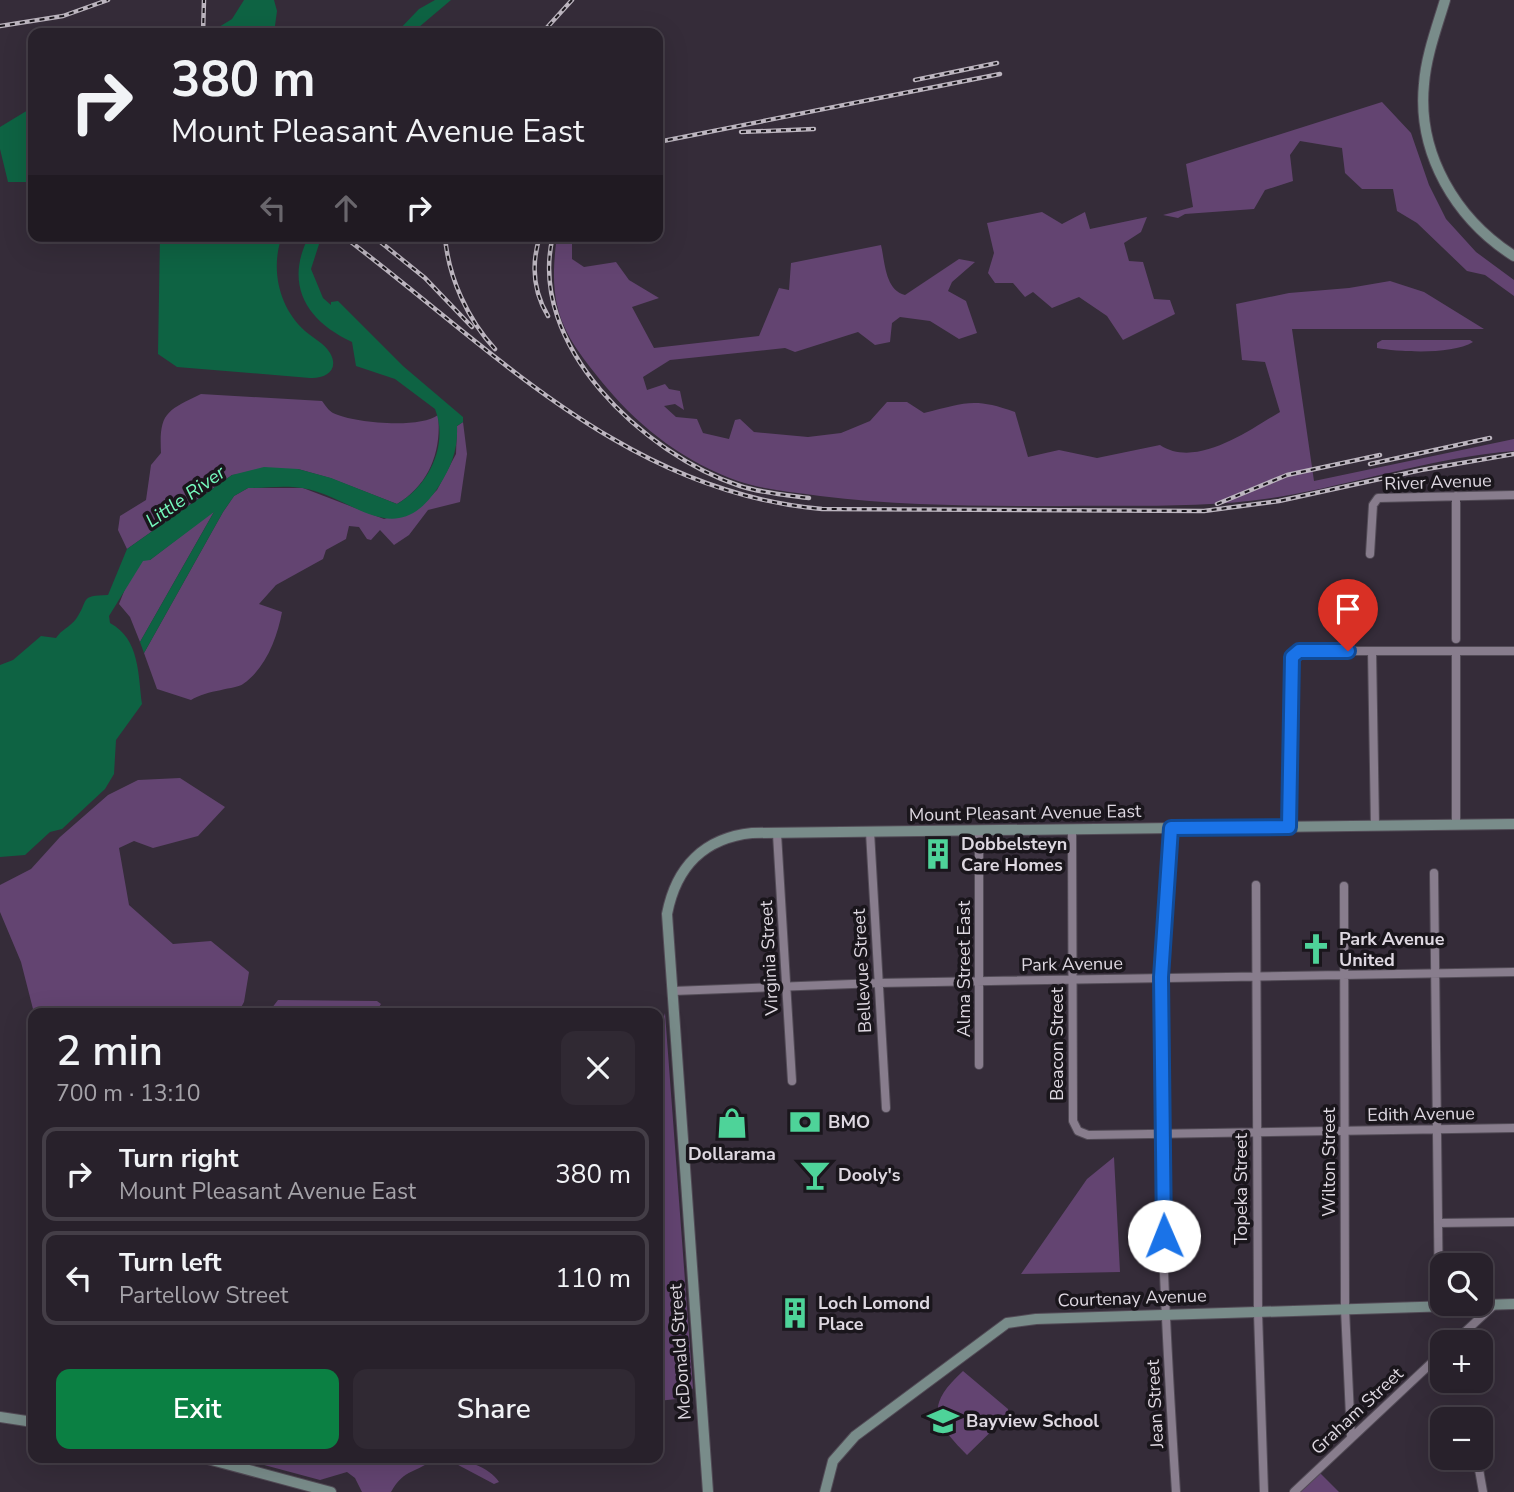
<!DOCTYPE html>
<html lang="en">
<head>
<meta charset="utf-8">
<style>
  body { margin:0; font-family:"Nunito Sans",sans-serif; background:#302933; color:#f1f3f6; height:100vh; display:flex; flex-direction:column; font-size:26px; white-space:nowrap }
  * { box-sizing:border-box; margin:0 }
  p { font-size:23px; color:#a5a3a9 }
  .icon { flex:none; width:38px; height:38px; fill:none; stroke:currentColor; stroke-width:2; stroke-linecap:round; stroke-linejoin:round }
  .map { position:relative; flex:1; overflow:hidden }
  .drawer { position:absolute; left:28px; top:1008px; width:635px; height:455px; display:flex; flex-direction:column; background:#28212b; border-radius:14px; box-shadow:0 7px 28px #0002,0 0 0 2px #443e47 }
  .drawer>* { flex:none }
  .top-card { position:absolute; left:28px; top:28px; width:635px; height:214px; border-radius:14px; box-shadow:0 7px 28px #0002,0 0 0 2px #443e47; background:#28212b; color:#f1f3f6; overflow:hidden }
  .fabs { position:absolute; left:1430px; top:1253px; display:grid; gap:14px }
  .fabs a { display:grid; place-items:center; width:63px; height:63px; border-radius:14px; background:#28212b; box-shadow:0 7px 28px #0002,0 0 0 2px #443e47; font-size:35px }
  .pin { position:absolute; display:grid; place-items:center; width:60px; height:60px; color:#fff; margin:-72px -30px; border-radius:50% 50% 50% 0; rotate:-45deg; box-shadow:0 0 7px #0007 }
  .pin .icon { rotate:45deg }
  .me { position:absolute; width:77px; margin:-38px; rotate:359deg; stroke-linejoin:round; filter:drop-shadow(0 0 5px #0008) }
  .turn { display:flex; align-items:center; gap:24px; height:147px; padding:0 28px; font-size:32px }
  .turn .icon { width:91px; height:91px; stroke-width:2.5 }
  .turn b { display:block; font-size:49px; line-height:60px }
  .lanes { display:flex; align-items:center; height:66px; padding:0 28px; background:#0003; justify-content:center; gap:35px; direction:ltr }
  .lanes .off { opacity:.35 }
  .round { display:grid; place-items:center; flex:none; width:74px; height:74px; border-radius:14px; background:#302933 }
  .summary { display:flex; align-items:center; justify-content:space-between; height:119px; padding:0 28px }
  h1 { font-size:42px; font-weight:600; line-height:52px }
  .action { display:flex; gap:14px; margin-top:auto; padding:14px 28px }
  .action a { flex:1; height:80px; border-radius:14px; background:#0b8043; color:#fff; font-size:28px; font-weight:600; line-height:80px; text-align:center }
  .action a+a { background:#302933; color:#f1f3f6 }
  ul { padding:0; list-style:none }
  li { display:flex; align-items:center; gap:21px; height:94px; margin:0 14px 10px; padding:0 14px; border:4px solid #443e47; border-radius:14px }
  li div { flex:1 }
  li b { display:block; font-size:26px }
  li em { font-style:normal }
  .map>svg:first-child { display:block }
</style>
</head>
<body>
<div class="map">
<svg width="1514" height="1492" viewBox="0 0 1514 1492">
  <rect width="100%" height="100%" fill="#352c39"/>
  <!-- green -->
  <path fill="#634471" d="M1382,102l29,31 18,52 17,34 30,33 38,28v16l-29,-21 -18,-4 -50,-48 -20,-12 -4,-22h-31l-17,-16 -3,-25 -42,-7 -10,14 3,26 -28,9 -11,19 -69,5 -7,4 -15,-3 30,-8 -7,-43z
    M1042,212l20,12 23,-12 5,17 57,-12 -6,15 -17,11 5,18 14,1 11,37 16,1 5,14 -52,26 -16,-24 -28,-19 -27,11 -19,-16 -8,5 -12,-14h-18l-7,-10 6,-20 -7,-30z
    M557,236h15v23l12,8 32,-5 13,18 30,18 -27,9 22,41 105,-12 20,-48 10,2 2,-27 90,-18c4,17 4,45 24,50l54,-36 16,3 -23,20 -4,9 18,10 11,32 -18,6 -29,-18 -30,-4 -8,6 -2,19 -15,3 -17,-13 -63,20 -10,-4 -115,12 -27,17 4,13 18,-6 4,5 11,2 4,19 -9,-6 -11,2 12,11 21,2 6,14 26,6 6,-19 5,-1 14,13 54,5 33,-4 29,-12 17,-19h20l17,11c40,-10 50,-16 91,-1l13,45 31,-7 38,8 63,-13c36,24 88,-14 120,-33l-15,-50 -23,-2 -6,-56 53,-11 60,-5 41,-7 34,11 60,37h-192l22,152 200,-42v12c-75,6 -146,29 -219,43 -77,15 -157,11 -235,12 -80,0 -160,0 -240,-10 -27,-4 -56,-6 -82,-15 -51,-18 -97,-52 -131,-93 -46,-55 -60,-79 -50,-152z
    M1382,340h88l3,2c-21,13 -73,10 -96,6v-5z
    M201,394l121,7c3,4 7,10 11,12 20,10 87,16 105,2 4,36 -9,70 -41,89l-67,-26 -32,-9 -66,6 -105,74 -9,-19 2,-14 26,-16 5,-35 10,-12c-2,-40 5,-42 40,-59z
    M463,422l4,32 -7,48 -32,8 -19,25 -15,10 -14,-15 -9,10 -4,-1 -8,-12 -10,-1 -3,13 -20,11 -3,9 -47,26 -17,19 23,8c-5,26 -16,56 -39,72 -7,5 -36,6 -52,16l-34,-11 -13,-36 79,-141 11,-16 14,-8h55l81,31 36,-12 17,-17 19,-36 1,-28z
    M215,510l-75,132 -10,-25 -11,-13 8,-20 16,-24h7z
    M180,778l45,29 -27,29 -45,12 -19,-7 -15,7 10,57 44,39 38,-3 38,31 -5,30 -6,11h-204l-13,-51 -21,-50v-27l31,-16 29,-32 48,-42 30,-15z
    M278,1000l99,1 4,3 -6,9h-107z
    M665,1013l28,375 -7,10 -28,3v-385l5,4z
    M1114,1157l6,115 -99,2 66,-95z
    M963,1371l45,38v6l-41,40c-33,-34 -43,-48 -4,-84z
    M238,1458h196c-17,16 -29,9 -43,34h-29l-7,-14 -8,-6 -27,8z
    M445,1458c17,0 45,9 54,24l-5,2z
    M1317,1470l22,22h-45z"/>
  <!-- water -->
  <path fill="#0e6343" d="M244,0h30l3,11 -3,22h-54l-1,-6 13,-8z
    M435,0h16l-39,33h-16l23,-24z
    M33,107v75h-25l-8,-33v-22z
    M160,236h122c-12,33 -3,72 23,95 8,7 19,12 25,22 10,17 -5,26 -20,25l-133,-11 -19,-13z
    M309,236h4l2,5 3,-5 3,2 -10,31 12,29 8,7v-3l7,-1 65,65 60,51v5l-6,4c1,23 -5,40 -18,60 -44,68 -85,10 -137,2 -18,-3 -37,0 -54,0l-14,8 -11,16 -79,141 -4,-11 74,-130 -64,48 -7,1 -34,55 1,7c30,16 28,52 32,81l-26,36 -2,34 -9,15 -43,40 -12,3 -25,23 -25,2v-192l13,-5 28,-24 15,2c6,-9 14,-11 20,-19 14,-20 2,-23 32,-24l19,-46 105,-74 32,-8 34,2 33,9 66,26c32,-18 52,-60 38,-95l-40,-30 -39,-13 -4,-24c-46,-21 -68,-58 -43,-106z"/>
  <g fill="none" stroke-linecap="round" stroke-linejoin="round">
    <defs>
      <path id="street" d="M1370,554l3,-49 5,-7 136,-3
        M1456,639v-143
        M1372,651l3,175
        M1456,825v-174
        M1289,827l5,-173 5,-3h215
        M1171,828c-4,50 -9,99 -10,149 -5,171 4,344 15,515
        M1072,830l1,291 5,10 10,4 426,-7
        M979,831v234
        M870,832l16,276
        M777,834l15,247
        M1434,873l5,433
        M1256,885l2,428 6,179
        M1344,886l1,423 6,128
        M673,991l205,-8 636,-11
        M1438,1223l76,-1
        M1454,1342l40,-37
        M1477,1458l6,34
        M1294,1492l148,-139"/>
      <path id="secondary" d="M1445,0c-8,27 -19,56 -21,84 -7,70 32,135 90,172
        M0,1417l33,5
        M204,1458l127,34
        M708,1492l-41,-578c9,-47 37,-76 85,-81l762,-9
        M825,1492l8,-31 22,-25 152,-113 29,-4 478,-15"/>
    </defs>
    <!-- street casing -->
    <use href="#street" stroke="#524b56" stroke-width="10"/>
    <!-- secondary casing -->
    <use href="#secondary" stroke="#524b56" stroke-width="12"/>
    <!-- street -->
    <use href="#street" stroke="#887d8d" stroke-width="8"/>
    <!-- secondary -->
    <use href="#secondary" stroke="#798c8a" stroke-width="10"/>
    <defs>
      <path id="rail" d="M0,26l63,-10 45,-16
        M203,33l1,-33
        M542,33l30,-33
        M915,80l82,-17
        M741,132l73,-3
        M658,142l342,-68
        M343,236c150,113 282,256 479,273l382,2 75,-10 142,-31 93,-16
        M373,236l52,42 47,49
        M445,236c3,41 23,84 50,113
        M540,236c-9,28 -7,55 8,80
        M553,236c-27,109 91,218 187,250 22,7 46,9 69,12
        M1370,464l120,-26
        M1217,504l70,-29 93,-20"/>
    </defs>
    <!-- rail casing -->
    <use href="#rail" stroke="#bcb5bf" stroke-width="4.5"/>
    <!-- rail -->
    <use href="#rail" stroke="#1a161c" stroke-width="2" stroke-dasharray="5" stroke-linecap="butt"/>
  </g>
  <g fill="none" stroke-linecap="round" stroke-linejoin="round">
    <defs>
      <path id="route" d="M1164,1236l-3,-259 10,-149 118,-1 3,-170 7,-6h49"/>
    </defs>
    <!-- route casing -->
    <use href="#route" stroke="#114b97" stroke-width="18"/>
    <!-- route -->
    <use href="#route" stroke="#1a73e8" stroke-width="12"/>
  </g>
  <!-- icons -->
  <defs>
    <symbol id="building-bare" viewBox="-9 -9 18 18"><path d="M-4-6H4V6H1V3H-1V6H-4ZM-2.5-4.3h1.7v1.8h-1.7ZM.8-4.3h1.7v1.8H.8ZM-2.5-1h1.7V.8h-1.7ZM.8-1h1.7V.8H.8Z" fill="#4ed399" stroke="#1a161c" stroke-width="2.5" paint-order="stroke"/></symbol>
    <symbol id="church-bare" viewBox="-9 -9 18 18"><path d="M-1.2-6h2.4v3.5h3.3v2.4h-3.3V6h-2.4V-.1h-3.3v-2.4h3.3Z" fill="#4ed399" stroke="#1a161c" stroke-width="2.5" paint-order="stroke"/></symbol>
    <symbol id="bank-bare" viewBox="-9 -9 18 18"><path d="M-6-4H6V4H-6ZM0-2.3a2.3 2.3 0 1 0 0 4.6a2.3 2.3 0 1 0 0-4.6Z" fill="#4ed399" stroke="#1a161c" stroke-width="2.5" paint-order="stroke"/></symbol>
    <symbol id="shop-bare" viewBox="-9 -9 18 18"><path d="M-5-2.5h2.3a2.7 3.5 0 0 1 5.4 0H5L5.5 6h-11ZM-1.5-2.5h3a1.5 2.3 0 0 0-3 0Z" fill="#4ed399" stroke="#1a161c" stroke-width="2.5" paint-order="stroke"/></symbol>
    <symbol id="bar-bare" viewBox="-9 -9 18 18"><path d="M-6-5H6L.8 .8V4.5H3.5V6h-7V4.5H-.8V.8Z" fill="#4ed399" stroke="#1a161c" stroke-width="2.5" paint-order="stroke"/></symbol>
    <symbol id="school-bare" viewBox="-9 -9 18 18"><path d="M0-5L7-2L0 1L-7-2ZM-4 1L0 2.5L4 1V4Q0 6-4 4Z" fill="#4ed399" stroke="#1a161c" stroke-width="2.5" paint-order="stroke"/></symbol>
  </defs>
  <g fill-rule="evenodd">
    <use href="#building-bare" x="916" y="832" width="44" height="44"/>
    <use href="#church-bare" x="1294" y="927" width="44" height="44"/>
    <use href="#bank-bare" x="783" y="1100" width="44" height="44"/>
    <use href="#shop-bare" x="710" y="1101" width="44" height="44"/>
    <use href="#bar-bare" x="793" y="1153" width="44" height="44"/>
    <use href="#building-bare" x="773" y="1291" width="44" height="44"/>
    <use href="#school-bare" x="921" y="1399" width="44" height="44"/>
  </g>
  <g text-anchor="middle" stroke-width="7" stroke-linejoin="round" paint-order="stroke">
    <!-- street labels -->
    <g font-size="18" fill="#ded8e1" stroke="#1a161c">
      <text transform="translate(1438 482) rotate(-2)" y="6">River Avenue</text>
      <text transform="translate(1025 813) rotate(-1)" y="6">Mount Pleasant Avenue East</text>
      <text transform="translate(769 958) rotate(-93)" y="6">Virginia Street</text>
      <text transform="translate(1072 964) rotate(-1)" y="6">Park Avenue</text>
      <text transform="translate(964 969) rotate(-90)" y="6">Alma Street East</text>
      <text transform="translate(862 971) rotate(-93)" y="6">Bellevue Street</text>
      <text transform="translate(1057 1044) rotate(-90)" y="6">Beacon Street</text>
      <text transform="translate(1421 1114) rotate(-1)" y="6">Edith Avenue</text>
      <text transform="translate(1329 1162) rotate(-90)" y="6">Wilton Street</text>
      <text transform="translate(1241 1189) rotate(-90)" y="6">Topeka Street</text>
      <text transform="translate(1132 1298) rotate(-2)" y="6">Courtenay Avenue</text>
      <text transform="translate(680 1352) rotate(-94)" y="6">McDonald Street</text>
      <text transform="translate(1155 1404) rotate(-93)" y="6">Jean Street</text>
      <text transform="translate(1357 1411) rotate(-43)" y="6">Graham Street</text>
    </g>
    <!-- poi labels -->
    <g font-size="18" font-weight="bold" fill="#ded8e1" stroke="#1a161c" text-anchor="start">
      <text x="961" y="850">Dobbelsteyn<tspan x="961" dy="21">Care Homes</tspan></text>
      <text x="1339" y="945">Park Avenue<tspan x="1339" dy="21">United</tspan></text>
      <text x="828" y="1128">BMO</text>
      <text x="732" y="1160" text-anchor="middle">Dollarama</text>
      <text x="838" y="1181">Dooly's</text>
      <text x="818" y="1309">Loch Lomond<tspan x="818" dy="21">Place</tspan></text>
      <text x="966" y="1427">Bayview School</text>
    </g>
    <!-- water labels -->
    <g font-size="19" font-style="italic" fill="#75fabd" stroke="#1a161c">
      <text transform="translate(185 496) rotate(-35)" y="7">Little River</text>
    </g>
  </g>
</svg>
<div class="fabs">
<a><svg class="icon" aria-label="search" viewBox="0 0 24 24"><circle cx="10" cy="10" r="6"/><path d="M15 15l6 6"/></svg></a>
<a>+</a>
<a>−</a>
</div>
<div class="pin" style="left:1348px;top:651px;background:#d93025"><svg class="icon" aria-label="arrive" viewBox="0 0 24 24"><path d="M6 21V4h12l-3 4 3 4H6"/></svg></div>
<svg class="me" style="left:1164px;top:1236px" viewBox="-20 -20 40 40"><circle r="19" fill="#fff"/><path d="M0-13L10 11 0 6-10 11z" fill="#1a73e8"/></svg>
<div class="top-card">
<div class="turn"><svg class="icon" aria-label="right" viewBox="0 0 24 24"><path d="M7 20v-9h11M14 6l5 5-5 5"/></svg><div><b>380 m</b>Mount Pleasant Avenue East</div></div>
<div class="lanes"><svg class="icon off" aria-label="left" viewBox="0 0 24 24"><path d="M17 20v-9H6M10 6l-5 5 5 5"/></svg><svg class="icon off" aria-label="ahead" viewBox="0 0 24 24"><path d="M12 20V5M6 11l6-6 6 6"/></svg><svg class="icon" aria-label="right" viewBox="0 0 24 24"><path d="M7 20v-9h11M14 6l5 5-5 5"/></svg></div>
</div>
<section class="drawer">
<div class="summary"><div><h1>2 min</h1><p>700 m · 13:10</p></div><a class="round"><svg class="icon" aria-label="close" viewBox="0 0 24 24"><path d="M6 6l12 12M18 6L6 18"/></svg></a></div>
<ul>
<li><svg class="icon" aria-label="right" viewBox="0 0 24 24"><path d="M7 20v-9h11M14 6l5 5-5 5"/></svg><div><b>Turn right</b><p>Mount Pleasant Avenue East</p></div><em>380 m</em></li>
<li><svg class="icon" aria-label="left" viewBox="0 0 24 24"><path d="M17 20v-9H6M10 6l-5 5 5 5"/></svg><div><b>Turn left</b><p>Partellow Street</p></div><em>110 m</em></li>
</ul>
<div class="action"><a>Exit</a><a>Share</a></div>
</section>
</div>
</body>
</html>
